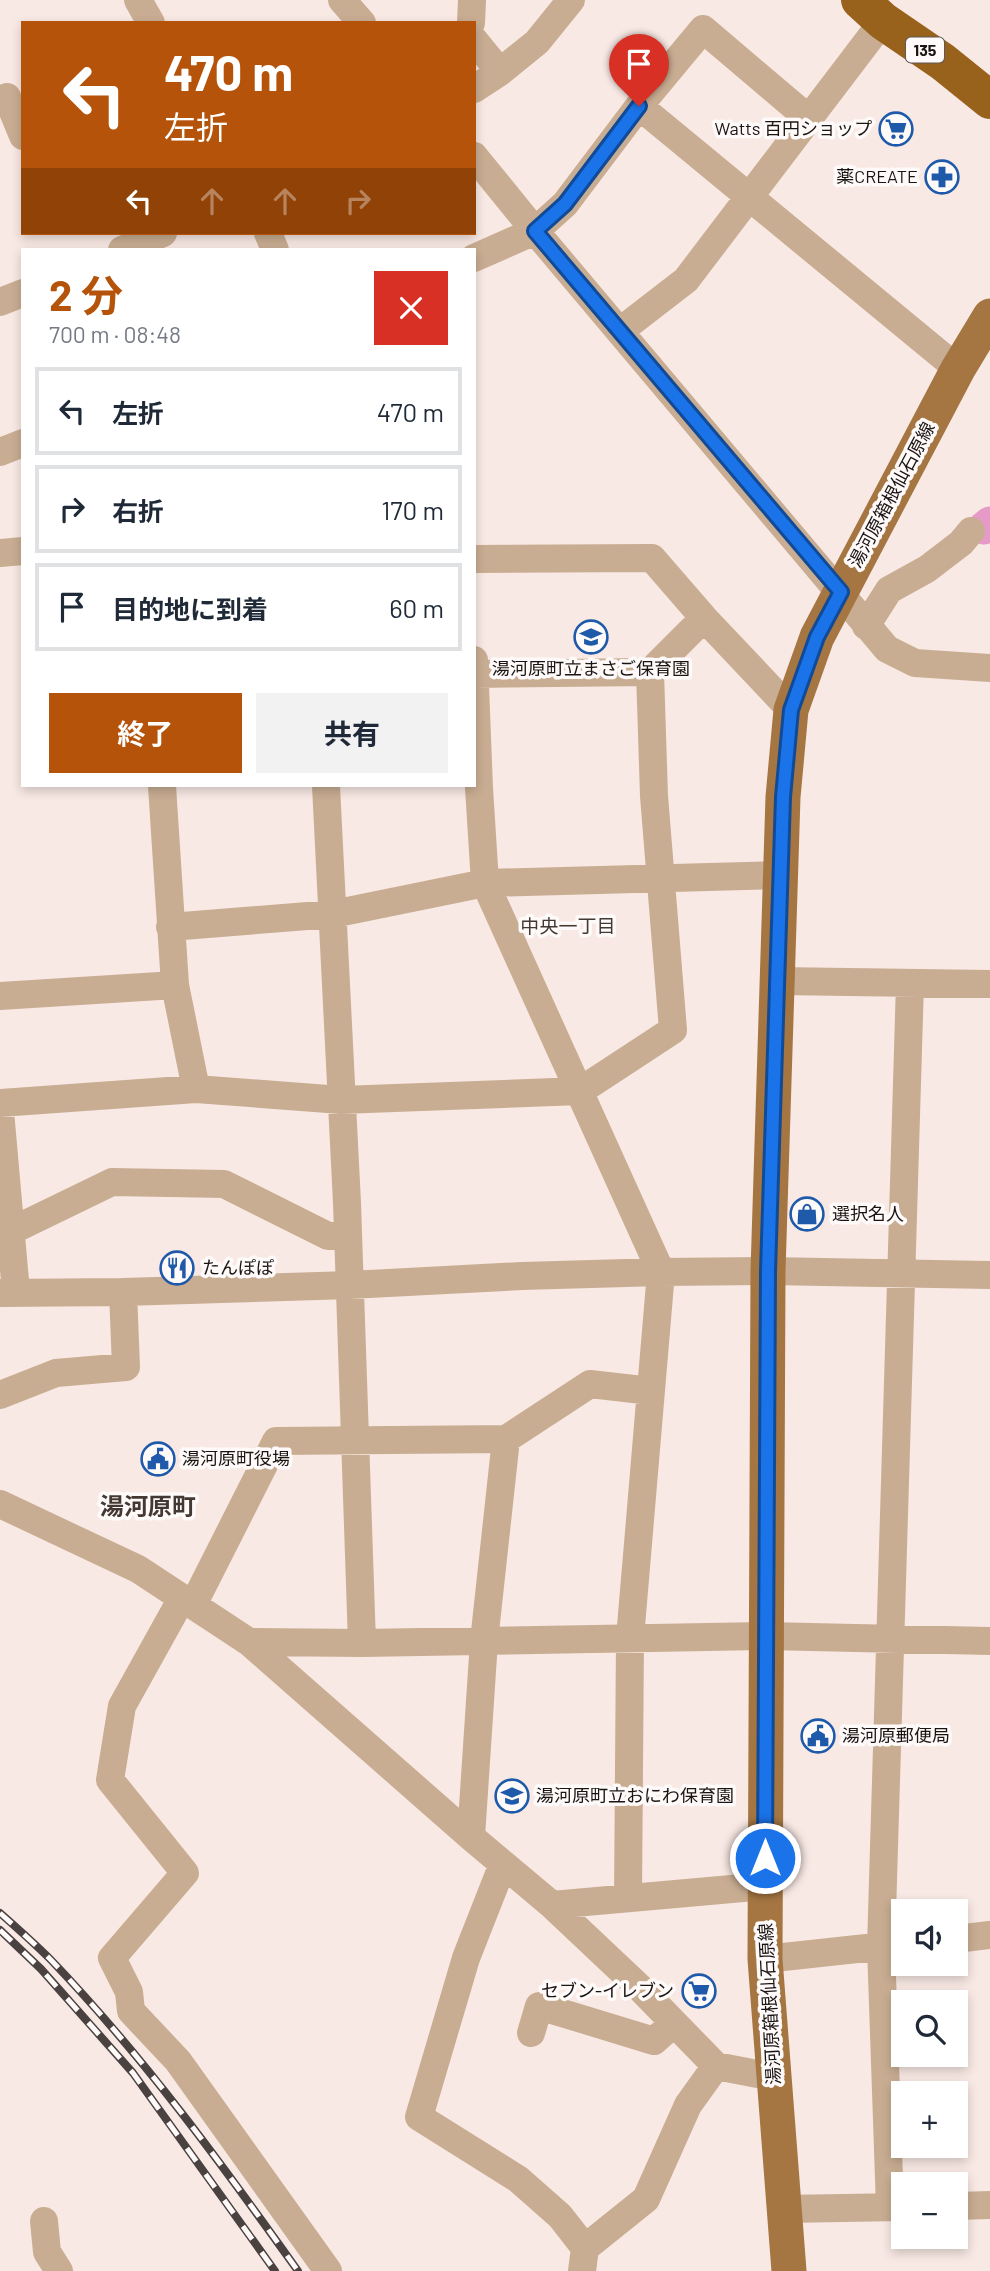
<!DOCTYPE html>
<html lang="ja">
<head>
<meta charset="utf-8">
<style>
  body { margin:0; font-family:Barlow,"Noto Sans JP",sans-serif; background:#f2f2f3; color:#1f2937; height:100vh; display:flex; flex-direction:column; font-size:26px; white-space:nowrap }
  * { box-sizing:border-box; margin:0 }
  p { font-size:23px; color:#747a83 }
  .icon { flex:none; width:38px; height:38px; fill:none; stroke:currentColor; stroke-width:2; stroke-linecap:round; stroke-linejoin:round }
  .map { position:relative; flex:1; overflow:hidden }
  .drawer { position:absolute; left:21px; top:248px; width:455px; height:539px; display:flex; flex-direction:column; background:#fff; border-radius:0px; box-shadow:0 4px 10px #0003 }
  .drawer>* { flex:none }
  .hud { position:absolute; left:21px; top:21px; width:455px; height:214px; border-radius:0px; box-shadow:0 4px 10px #0003; background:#b45309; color:#fff; overflow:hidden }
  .fabs { position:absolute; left:891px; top:1899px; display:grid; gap:14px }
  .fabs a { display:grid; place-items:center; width:77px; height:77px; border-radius:0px; background:#fff; box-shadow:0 4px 10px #0003; font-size:35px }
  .pin { position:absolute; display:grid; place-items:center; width:60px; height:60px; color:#fff; margin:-72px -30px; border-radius:50% 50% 50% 0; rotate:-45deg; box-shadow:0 0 7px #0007 }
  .pin .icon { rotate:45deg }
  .me { position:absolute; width:77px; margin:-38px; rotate:0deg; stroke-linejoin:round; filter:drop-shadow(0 0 5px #0008) }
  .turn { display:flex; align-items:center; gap:24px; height:147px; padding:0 28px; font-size:32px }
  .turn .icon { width:91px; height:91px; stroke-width:2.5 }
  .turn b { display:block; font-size:49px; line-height:60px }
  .lanes { display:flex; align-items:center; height:66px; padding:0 28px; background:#0003; justify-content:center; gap:35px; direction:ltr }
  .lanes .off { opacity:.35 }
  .round { display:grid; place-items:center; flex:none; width:74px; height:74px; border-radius:0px; background:#f2f2f3 }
  .summary { display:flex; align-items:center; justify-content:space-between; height:119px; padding:0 28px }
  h1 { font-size:42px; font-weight:700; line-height:52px; color:#b45309 }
  .action { display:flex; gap:14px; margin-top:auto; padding:14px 28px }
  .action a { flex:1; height:80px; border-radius:0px; background:#b45309; color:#fff; font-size:28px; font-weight:700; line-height:80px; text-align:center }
  .action a+a { background:#f2f2f3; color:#1f2937 }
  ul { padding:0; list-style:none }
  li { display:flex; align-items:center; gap:21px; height:88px; margin:0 14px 10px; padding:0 14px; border:4px solid #e0e1e3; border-radius:0px }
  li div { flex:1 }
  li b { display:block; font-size:26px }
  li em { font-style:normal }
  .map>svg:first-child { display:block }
</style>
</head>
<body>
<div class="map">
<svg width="990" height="2271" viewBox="0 0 990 2271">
  <rect width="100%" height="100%" fill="#f9e9e4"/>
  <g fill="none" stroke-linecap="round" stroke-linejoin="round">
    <!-- river -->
    <path stroke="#e59ac7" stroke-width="33" d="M984,528l6,-5"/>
    <!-- minor -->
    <path stroke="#c8ad92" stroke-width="28" d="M138,0l13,23
      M342,0l20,23
      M471,23l1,-23
      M474,40l26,32
      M474,89l26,-17 37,-30 34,-42
      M7,97l16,39
      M639,106l319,263
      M474,156l61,75 352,418 28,14 75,5
      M268,233l7,17
      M122,250l41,-17
      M474,258l61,-27 30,-27 74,-98 64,-77 106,90
      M0,302l23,-9
      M620,331l66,-51 197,-259
      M0,452l23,-9
      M0,553l23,-2
      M474,559l178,-1 52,60 87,92
      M866,626l23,-36 38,-21 34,-26 10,-12
      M474,660l5,128 6,95 176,389 -31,366 -2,260
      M474,674l176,-2
      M326,786l21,417 15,440
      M170,927l163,-13 152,-31 297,-8
      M778,981l212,3
      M175,985l21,104
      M0,996l175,-11 -13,-199
      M0,1103l196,-14 145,11 239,-9 93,-61 -19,-234 -4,-124 54,-54
      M0,1111l16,181
      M11,1231l101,-49 112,2 104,52 20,-1
      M0,1293l123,-1 227,-7 172,-9 139,-4 107,-1 222,4
      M0,1395l56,-22 70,-6 -3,-75
      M0,1504l138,65 111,73 113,1 404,-7 224,5
      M182,1598l-60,108 -12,74 75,93 -73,85 17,34 2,19 47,50 150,210
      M193,1605l83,-164 230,-2 84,-55 61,7
      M249,1642l222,195 81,68 87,82 77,79 57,11
      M471,1837l13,-196 22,-202
      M503,1864l-37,94 -47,159 99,62 42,37 25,32 -3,23
      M552,1905l213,-19
      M956,1939l34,-4
      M765,1959l138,-15
      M531,2033l8,-27 115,35 20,-18
      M956,2206l34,-1
      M890,2207l-9,-260 29,-964
      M783,2209l120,-2
      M44,2221l3,31 12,19
      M585,2248l61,-49 42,-94 28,-39"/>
    <!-- major -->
    <path stroke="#a57642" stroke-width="35" d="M789,2271l-24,-312 3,-688 15,-474 8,-87 26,-73 141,-268 32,-53"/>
    <!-- highway -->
    <path stroke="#98621d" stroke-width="38" d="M860,0l23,21 60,41 47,38"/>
    <defs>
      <path id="rail" d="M0,1913c17,15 35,31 51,47 92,96 170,203 247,311
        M0,1930l41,39 92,104 142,198"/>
    </defs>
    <!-- rail casing -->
    <use href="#rail" stroke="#4a4240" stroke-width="8"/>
    <!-- rail -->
    <use href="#rail" stroke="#fdfaf9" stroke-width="5" stroke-dasharray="16" stroke-linecap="butt"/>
  </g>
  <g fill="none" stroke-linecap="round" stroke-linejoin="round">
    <defs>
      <path id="route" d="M639,106l-74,98 -30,27 306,361 -24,45 -26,73 -8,87 -15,474 -3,587"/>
    </defs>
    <!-- route casing -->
    <use href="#route" stroke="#114b97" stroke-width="18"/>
    <!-- route -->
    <use href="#route" stroke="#1a73e8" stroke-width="12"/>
  </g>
  <!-- icons -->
  <defs>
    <symbol id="supermarket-ring" viewBox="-11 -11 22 22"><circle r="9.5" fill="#fdfaf9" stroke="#1e59aa" stroke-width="1.5"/><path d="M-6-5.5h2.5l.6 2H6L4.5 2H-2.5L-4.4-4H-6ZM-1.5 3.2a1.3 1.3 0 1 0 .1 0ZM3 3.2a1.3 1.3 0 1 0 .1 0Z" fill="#1e59aa"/></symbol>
    <symbol id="pharmacy-ring" viewBox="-11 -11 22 22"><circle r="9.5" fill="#fdfaf9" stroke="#1e59aa" stroke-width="1.5"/><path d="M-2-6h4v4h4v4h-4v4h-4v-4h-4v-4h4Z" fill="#1e59aa"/></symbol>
    <symbol id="school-ring" viewBox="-11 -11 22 22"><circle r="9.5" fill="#fdfaf9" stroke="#1e59aa" stroke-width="1.5"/><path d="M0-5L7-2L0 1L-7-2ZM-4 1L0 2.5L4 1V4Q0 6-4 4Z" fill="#1e59aa"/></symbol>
    <symbol id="shop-ring" viewBox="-11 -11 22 22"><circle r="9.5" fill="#fdfaf9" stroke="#1e59aa" stroke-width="1.5"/><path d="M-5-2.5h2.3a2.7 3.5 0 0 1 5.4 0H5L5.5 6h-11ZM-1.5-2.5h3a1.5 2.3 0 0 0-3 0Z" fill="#1e59aa"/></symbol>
    <symbol id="restaurant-ring" viewBox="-11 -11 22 22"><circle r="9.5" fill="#fdfaf9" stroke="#1e59aa" stroke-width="1.5"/><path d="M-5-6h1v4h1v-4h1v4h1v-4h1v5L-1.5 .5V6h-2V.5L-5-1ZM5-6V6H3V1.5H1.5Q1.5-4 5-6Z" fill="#1e59aa"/></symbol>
    <symbol id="civic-ring" viewBox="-11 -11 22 22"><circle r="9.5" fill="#fdfaf9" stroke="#1e59aa" stroke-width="1.5"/><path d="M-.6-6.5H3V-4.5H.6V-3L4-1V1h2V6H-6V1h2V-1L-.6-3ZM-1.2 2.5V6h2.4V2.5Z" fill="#1e59aa"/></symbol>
  </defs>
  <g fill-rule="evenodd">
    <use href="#supermarket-ring" x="877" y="110" width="38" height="38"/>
    <use href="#pharmacy-ring" x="923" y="158" width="38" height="38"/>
    <use href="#school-ring" x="572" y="618" width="38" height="38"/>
    <use href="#shop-ring" x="788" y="1195" width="38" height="38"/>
    <use href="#restaurant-ring" x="158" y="1249" width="38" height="38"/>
    <use href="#civic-ring" x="139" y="1440" width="38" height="38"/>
    <use href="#civic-ring" x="799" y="1717" width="38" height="38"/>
    <use href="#school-ring" x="493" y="1777" width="38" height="38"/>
    <use href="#supermarket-ring" x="680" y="1972" width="38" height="38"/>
  </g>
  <g text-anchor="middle" stroke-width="7" stroke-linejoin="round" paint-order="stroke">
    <!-- shield labels -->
    <rect fill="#fdfaf9" stroke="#5e5958" stroke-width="2" x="906" y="37.5" width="38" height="25" rx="5"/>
    <g font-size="16" font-weight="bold" fill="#1a1413">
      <text x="925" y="56">135</text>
    </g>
    <!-- poi labels -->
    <g font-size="18" fill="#1a1413" stroke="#fdfaf9" text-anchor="start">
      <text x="872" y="135" text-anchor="end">Watts 百円ショップ</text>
      <text x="918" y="183" text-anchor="end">薬CREATE</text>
      <text x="591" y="675" text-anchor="middle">湯河原町立まさご保育園</text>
      <text x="832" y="1220">選択名人</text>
      <text x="202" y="1274">たんぽぽ</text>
      <text x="182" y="1465">湯河原町役場</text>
      <text x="842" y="1742">湯河原郵便局</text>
      <text x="536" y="1802">湯河原町立おにわ保育園</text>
      <text x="674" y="1997" text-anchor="end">セブン-イレブン</text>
    </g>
    <!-- street labels -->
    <g font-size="18" fill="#1a1413" stroke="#fdfaf9">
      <text transform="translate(892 495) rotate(-62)" y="6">湯河原箱根仙石原線</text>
      <text transform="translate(770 2004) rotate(-93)" y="6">湯河原箱根仙石原線</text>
    </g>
    <!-- neighbourhood labels -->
    <g font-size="19" fill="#443833" stroke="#fdfaf9">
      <text x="568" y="933">中央一丁目</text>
    </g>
    <!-- district labels -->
    <g font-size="24" font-weight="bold" fill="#443833" stroke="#fdfaf9">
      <text x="148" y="1515">湯河原町</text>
    </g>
  </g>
</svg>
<div class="fabs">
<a><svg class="icon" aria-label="sound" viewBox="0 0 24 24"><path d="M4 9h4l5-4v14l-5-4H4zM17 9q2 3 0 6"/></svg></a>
<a><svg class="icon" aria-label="search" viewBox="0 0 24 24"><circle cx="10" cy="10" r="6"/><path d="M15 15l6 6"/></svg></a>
<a>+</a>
<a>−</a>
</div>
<div class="pin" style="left:639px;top:106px;background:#d93025"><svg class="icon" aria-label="arrive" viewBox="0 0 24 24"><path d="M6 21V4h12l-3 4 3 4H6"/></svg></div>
<svg class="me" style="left:765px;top:1858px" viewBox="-20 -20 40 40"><circle r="17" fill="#1a73e8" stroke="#fff" stroke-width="3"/><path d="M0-11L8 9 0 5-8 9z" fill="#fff"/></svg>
<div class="hud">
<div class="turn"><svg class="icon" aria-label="left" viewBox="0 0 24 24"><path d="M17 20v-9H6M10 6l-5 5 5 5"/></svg><div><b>470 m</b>左折</div></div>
<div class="lanes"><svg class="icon" aria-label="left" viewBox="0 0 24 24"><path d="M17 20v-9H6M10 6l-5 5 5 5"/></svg><svg class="icon off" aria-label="ahead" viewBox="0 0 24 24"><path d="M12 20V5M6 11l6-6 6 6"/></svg><svg class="icon off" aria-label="ahead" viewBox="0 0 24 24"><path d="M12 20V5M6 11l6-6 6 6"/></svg><svg class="icon off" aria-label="right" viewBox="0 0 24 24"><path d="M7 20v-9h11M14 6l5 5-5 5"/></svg></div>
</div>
<section class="drawer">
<div class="summary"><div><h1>2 分</h1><p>700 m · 08:48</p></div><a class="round" style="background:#d93025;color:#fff"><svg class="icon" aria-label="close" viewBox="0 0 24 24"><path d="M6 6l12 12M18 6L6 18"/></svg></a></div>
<ul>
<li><svg class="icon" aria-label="left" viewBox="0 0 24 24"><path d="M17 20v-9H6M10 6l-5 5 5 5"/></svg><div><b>左折</b></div><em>470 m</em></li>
<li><svg class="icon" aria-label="right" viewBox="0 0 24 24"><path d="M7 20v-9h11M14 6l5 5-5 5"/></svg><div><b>右折</b></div><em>170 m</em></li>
<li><svg class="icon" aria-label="arrive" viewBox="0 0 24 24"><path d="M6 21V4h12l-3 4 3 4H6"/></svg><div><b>目的地に到着</b></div><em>60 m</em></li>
</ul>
<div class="action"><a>終了</a><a>共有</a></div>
</section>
</div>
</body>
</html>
